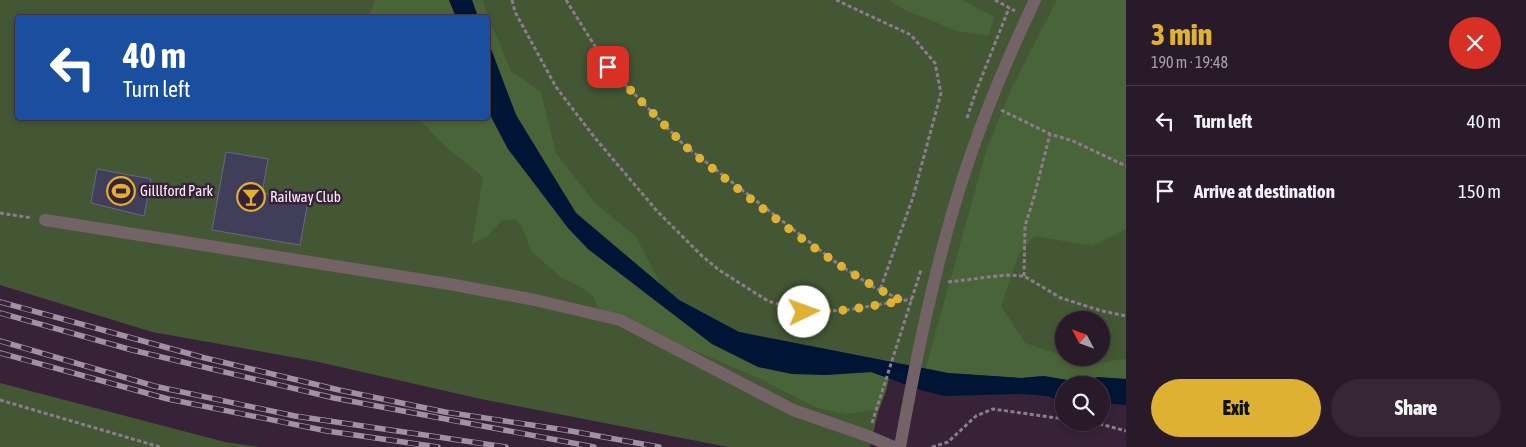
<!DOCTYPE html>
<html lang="en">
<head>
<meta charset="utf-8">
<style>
  body { margin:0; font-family:"Asap Condensed",sans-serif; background:#352736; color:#f1f3f6; height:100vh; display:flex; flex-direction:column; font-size:19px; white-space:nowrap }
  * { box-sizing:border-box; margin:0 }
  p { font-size:16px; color:#a5a1a8 }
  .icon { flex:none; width:28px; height:28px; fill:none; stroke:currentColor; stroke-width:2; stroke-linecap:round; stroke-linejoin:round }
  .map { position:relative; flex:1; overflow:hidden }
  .drawer { display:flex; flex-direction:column; background:#291a2a; width:400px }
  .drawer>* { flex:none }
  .guide { position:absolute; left:15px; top:15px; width:475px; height:105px; border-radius:5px; box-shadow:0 2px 8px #0003,0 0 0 1px #453847; background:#1a4fa0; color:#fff; overflow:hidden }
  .needle { width:32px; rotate:311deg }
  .buttons { position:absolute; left:1055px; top:311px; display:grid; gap:10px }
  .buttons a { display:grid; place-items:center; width:55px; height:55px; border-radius:50%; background:#291a2a; box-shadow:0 2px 8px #0003,0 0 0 1px #453847; font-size:25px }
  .pin { position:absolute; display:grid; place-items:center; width:42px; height:42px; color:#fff; margin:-21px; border-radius:10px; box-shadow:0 2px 8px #0006 }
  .me { position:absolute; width:55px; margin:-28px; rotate:87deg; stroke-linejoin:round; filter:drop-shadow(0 0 4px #0008) }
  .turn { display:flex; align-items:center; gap:18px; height:105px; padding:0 25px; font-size:22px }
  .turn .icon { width:65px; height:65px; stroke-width:2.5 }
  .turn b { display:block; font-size:35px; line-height:42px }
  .round { display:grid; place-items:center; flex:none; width:52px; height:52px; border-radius:26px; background:#352736 }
  .head { display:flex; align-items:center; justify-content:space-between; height:85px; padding:0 25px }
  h1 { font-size:30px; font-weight:800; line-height:38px; color:#deb133 }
  .action { display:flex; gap:10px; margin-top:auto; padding:10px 25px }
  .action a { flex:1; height:58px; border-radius:30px; background:#deb133; color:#111; font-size:20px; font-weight:800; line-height:58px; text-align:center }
  .action a+a { background:#352736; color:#f1f3f6 }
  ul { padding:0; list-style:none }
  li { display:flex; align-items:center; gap:15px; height:70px; padding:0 25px; border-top:1px solid #453847 }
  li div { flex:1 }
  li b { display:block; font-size:19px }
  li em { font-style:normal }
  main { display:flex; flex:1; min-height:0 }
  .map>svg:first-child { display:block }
</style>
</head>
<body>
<main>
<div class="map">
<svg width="1126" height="447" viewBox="0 0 1126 447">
  <rect width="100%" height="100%" fill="#372238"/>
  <!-- green -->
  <path fill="#435735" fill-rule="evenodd" d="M0,0h449l7,17 -438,1v100h470v-7l20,38 204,195 177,34 -10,31 -9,38h-142l-247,-48 -167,-38 -162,-29 -152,-47z
    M472,0h642l12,11v368l-178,-6 -209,-41 -60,-32 -103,-87 -60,-98 -28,-74v-23l-10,-1zM1064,320h37v38h-37z
    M0,383l225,59 35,5h-260z"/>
  <!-- forest -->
  <path fill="#4a643a" d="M375,0h74l7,17 -88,1z
    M472,0h11l4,14 24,57 30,21 15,61 38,49 42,35 26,50 -86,-74 -60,-98 -28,-74v-23l-10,-1z
    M889,0h73l32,17 -5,19 -32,-5 -52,-21z
    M1057,0h69v229l-34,17 -57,-10 -16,17 -18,53 24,37 39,13v2l25,7 34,-6 3,1v19l-28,-2 -20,5 -34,-6 -23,2 -73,-5 -22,-5 60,-217 26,-64z
    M488,111l20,38 60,79 20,21 124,95 46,23 34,7 34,1 45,-3 18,6 -3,13 -7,18 -32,5 -30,-6 -54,-28 -70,-30 -92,-36 -8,-18 -14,-10 -17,-8 -30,-26 -10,-25 -6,-8 -15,2 -13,15 -16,8 11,-67 -39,-32 -26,-27h70z"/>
  <!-- water -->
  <path fill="#001535" d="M449,0h23l6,17h-22z
    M488,41l28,74 60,98 103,87 60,32 209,41 73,5 23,-2 34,6 20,-5 28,2v26l-25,-2v-18h-37v17l-17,-6 -25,-2 -78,2 -23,-6 -50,-18 -45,3 -34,-1 -34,-7 -46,-23 -124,-95 -20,-21 -60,-79 -20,-38z"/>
  <!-- building -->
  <path fill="#413e5a" stroke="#6a6785" d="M226,152l42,7 -6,34 46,8 -8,44 -88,-15z
    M97,169l54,10 -7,37 -53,-13z"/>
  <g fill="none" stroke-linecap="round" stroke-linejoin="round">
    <!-- path -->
    <path stroke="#8d7b8e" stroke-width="3" stroke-dasharray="4 2.5" stroke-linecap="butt" d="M512,0l3,12 41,75 39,51 62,73 44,44 18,15 49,31 36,11 43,-2 65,-11
      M566,0l42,67 76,78 154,119 37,24 27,12
      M836,0l75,35 24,28 6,30 -28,104 -33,93
      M995,0l20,11
      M1001,110l49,24 23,7 53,25
      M967,118l8,-24 34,-86
      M0,213l32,5
      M1024,276l1,-50 9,-29 16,-63
      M948,282l58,-7 18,1 37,22 41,13 24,5
      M0,400l160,47
      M1093,422l33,9
      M872,423l49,-153
      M932,447l16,-5 28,-26 17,-7 71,10"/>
    <!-- minor -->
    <path stroke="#746366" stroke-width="12" d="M45,220l404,64 86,16 85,20 173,90 75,26 26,11
      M900,447c16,-89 34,-177 61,-263 20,-63 46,-125 74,-184"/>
    <defs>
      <path id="rail" d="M0,302l205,56 134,32 106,22 120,18 94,17
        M0,313l132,37 202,48 260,49
        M0,341l154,45 141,30 211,31
        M0,353l168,46 159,32 111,16"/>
    </defs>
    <!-- rail casing -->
    <use href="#rail" stroke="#a291a2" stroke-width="5.5"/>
    <!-- rail -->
    <use href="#rail" stroke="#372238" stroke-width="4" stroke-dasharray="11" stroke-linecap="butt"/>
  </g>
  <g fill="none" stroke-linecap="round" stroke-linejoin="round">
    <!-- route -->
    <path stroke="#deb133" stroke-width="9" stroke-dasharray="0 16.2" d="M608,67l76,78 14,12c64,50 131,109 204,144l-55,9 -43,2"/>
  </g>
  <!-- icons -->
  <defs>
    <symbol id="stadium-ring" viewBox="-11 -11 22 22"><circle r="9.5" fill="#372238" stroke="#deb133" stroke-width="1.5"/><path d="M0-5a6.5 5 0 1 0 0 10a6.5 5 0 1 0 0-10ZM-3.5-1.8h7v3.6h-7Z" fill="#deb133"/></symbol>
    <symbol id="bar-ring" viewBox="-11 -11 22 22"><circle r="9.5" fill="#372238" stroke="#deb133" stroke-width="1.5"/><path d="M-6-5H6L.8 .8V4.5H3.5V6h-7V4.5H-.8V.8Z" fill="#deb133"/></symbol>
  </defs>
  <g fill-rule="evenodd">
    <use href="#stadium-ring" x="105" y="175" width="32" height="32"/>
    <use href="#bar-ring" x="235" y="181" width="32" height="32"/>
  </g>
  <g text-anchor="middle" stroke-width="5" stroke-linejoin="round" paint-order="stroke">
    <!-- poi labels -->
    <g font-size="15" fill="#fceefc" stroke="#372238" text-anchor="start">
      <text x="140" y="196">Gilllford Park</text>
      <text x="270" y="202">Railway Club</text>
    </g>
  </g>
</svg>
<div class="buttons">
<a><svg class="needle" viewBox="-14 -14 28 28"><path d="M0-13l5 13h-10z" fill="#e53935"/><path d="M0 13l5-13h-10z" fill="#a5a1a8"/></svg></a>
<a><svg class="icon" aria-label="search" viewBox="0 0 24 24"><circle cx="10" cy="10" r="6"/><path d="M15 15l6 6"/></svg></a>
</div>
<div class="pin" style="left:608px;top:67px;background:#d93025"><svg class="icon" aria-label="arrive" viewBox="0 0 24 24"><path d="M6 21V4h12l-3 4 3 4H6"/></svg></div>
<svg class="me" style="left:804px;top:312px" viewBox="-20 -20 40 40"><circle r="19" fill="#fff"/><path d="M0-13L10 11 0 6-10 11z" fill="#deb133"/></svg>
<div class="guide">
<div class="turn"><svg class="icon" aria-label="left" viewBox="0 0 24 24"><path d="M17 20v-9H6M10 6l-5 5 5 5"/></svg><div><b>40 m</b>Turn left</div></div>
</div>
</div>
<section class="drawer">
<div class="head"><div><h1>3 min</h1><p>190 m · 19:48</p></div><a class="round" style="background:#d93025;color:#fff"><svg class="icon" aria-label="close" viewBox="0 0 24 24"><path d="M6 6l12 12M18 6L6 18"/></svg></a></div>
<ul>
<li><svg class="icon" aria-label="left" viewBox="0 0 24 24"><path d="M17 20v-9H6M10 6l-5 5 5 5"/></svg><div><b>Turn left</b></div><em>40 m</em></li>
<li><svg class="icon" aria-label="arrive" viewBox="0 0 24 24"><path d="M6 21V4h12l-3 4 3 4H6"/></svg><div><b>Arrive at destination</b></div><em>150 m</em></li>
</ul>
<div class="action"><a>Exit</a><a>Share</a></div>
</section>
</main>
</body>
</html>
